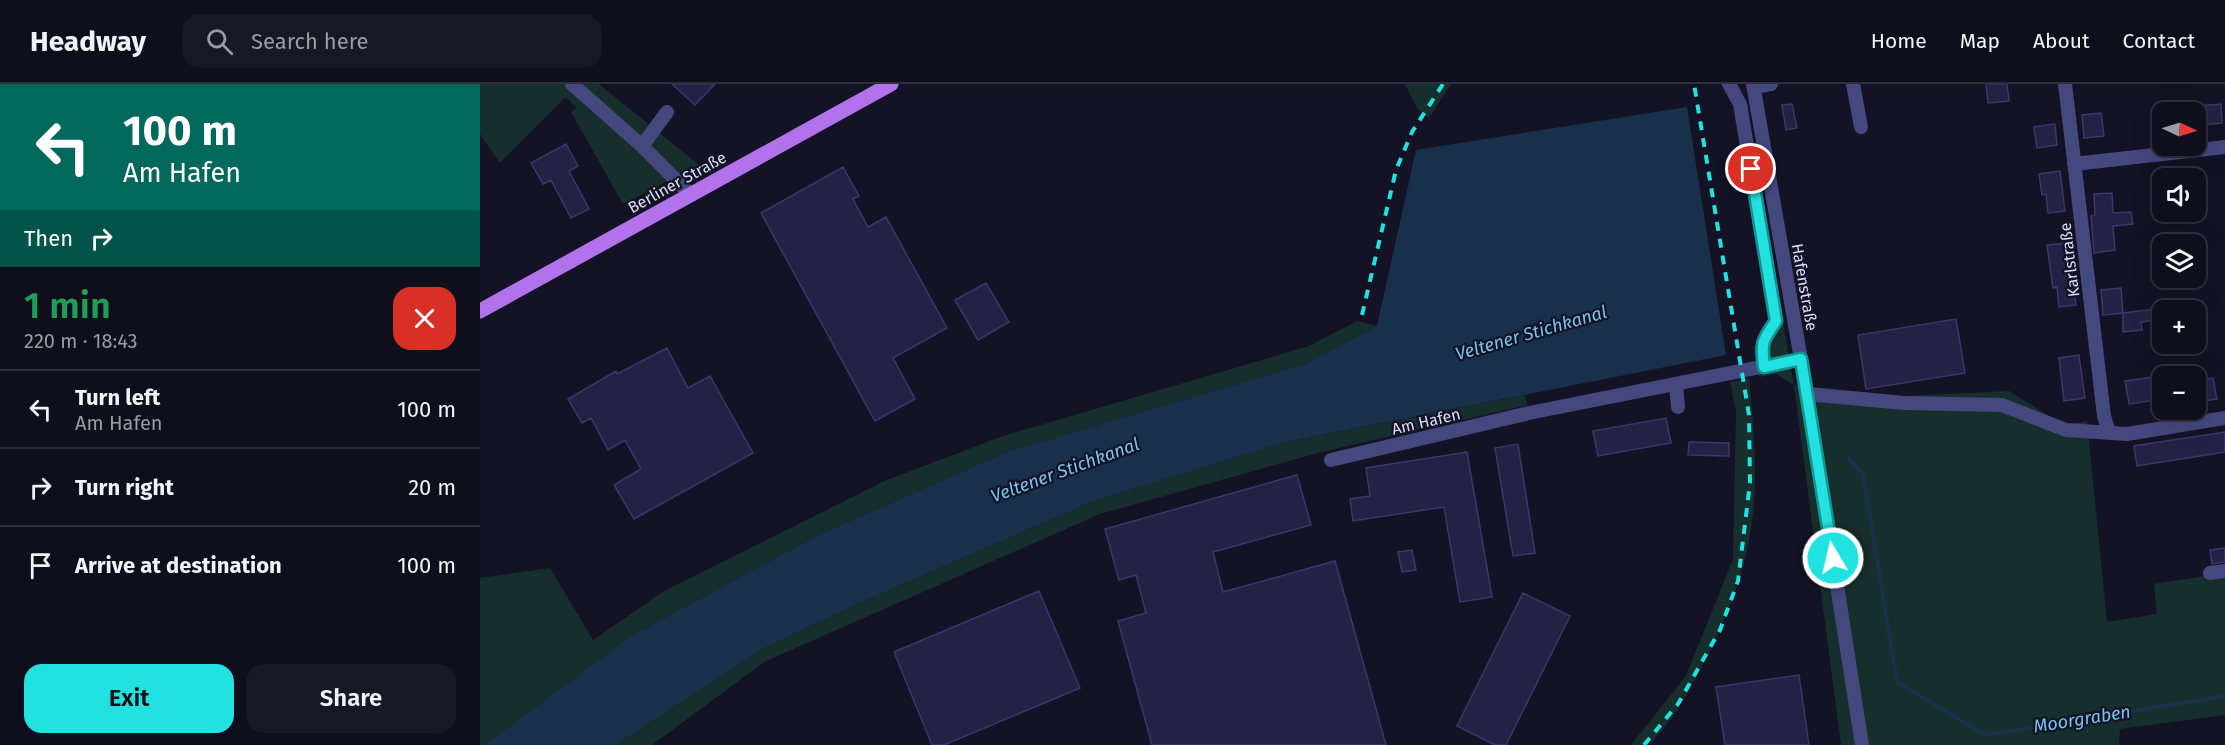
<!DOCTYPE html>
<html lang="en">
<head>
<meta charset="utf-8">
<style>
  body { margin:0; font-family:"Fira Sans",sans-serif; background:#181725; color:#f1f3f6; height:100vh; display:flex; flex-direction:column; font-size:22px; white-space:nowrap }
  * { box-sizing:border-box; margin:0 }
  p { font-size:20px; color:#9b9ca3 }
  .icon { flex:none; width:33px; height:33px; fill:none; stroke:currentColor; stroke-width:2; stroke-linecap:round; stroke-linejoin:round }
  .map { position:relative; flex:1; overflow:hidden }
  .drawer { display:flex; flex-direction:column; background:#0f0e1c; width:480px }
  .drawer>* { flex:none }
  .top-card { background:#00695c; color:#fff; overflow:hidden }
  .needle { width:39px; rotate:94deg }
  .fabs { position:absolute; left:1672px; top:18px; display:grid; gap:12px }
  .fabs a { display:grid; place-items:center; width:54px; height:54px; border-radius:12px; background:#0f0e1c; box-shadow:0 6px 24px #0002,0 0 0 2px #2f2e3b; font-size:30px }
  .pin { position:absolute; display:grid; place-items:center; width:51px; height:51px; color:#fff; margin:-26px; border:3px solid #fff; border-radius:50%; box-shadow:0 2px 6px #0007 }
  .me { position:absolute; width:66px; margin:-33px; rotate:351deg; stroke-linejoin:round; filter:drop-shadow(0 0 4px #0008) }
  .turn { display:flex; align-items:center; gap:21px; height:126px; padding:0 24px; font-size:27px }
  .turn .icon { width:78px; height:78px; stroke-width:2.5 }
  .turn b { display:block; font-size:42px; line-height:51px }
  .then { display:flex; align-items:center; height:57px; padding:0 24px; background:#0003; gap:12px; font-size:22px }
  .round { display:grid; place-items:center; flex:none; width:63px; height:63px; border-radius:18px; background:#181725 }
  .head { display:flex; align-items:center; justify-content:space-between; height:102px; padding:0 24px }
  h1 { font-size:36px; font-weight:600; line-height:45px; color:#1e9e55 }
  .cta { display:flex; gap:12px; margin-top:auto; padding:12px 24px }
  .cta a { flex:1; height:69px; border-radius:18px; background:#21e2e0; color:#111; font-size:24px; font-weight:600; line-height:69px; text-align:center }
  .cta a+a { background:#181725; color:#f1f3f6 }
  ul { padding:0; list-style:none }
  li { display:flex; align-items:center; gap:18px; height:78px; padding:0 24px; border-top:2px solid #2f2e3b }
  li div { flex:1 }
  li b { display:block; font-size:22px }
  li em { font-style:normal }
  header { display:flex; align-items:center; gap:36px; box-sizing:border-box; height:84px; padding:0 30px; background:#0f0e1c; border-bottom:2px solid #2f2e3b }
  header strong { font-size:28px }
  nav { display:flex; gap:33px; margin-inline-start:auto; font-size:21px }
  .search { width:420px; height:54px; background:#181725; display:flex; align-items:center; gap:15px; box-sizing:border-box; padding:0 21px; border-radius:18px; color:#9b9ca3; font-size:22px }
  main { display:flex; flex:1; min-height:0 }
  .map>svg:first-child { display:block }
</style>
</head>
<body>
<header>
<strong>Headway</strong>
<div class="search"><svg class="icon" aria-label="search" viewBox="0 0 24 24"><circle cx="10" cy="10" r="6"/><path d="M15 15l6 6"/></svg>Search here</div>
<nav><a>Home</a><a>Map</a><a>About</a><a>Contact</a></nav>
</header>
<main>
<section class="drawer">
<div class="top-card">
<div class="turn"><svg class="icon" aria-label="left" viewBox="0 0 24 24"><path d="M17 20v-9H6M10 6l-5 5 5 5"/></svg><div><b>100 m</b>Am Hafen</div></div>
<div class="then">Then<svg class="icon" aria-label="right" viewBox="0 0 24 24"><path d="M7 20v-9h11M14 6l5 5-5 5"/></svg></div>
</div>
<div class="head"><div><h1>1 min</h1><p>220 m · 18:43</p></div><a class="round" style="background:#d93025;color:#fff"><svg class="icon" aria-label="close" viewBox="0 0 24 24"><path d="M6 6l12 12M18 6L6 18"/></svg></a></div>
<ul>
<li><svg class="icon" aria-label="left" viewBox="0 0 24 24"><path d="M17 20v-9H6M10 6l-5 5 5 5"/></svg><div><b>Turn left</b><p>Am Hafen</p></div><em>100 m</em></li>
<li><svg class="icon" aria-label="right" viewBox="0 0 24 24"><path d="M7 20v-9h11M14 6l5 5-5 5"/></svg><div><b>Turn right</b></div><em>20 m</em></li>
<li><svg class="icon" aria-label="arrive" viewBox="0 0 24 24"><path d="M6 21V4h12l-3 4 3 4H6"/></svg><div><b>Arrive at destination</b></div><em>100 m</em></li>
</ul>
<div class="cta"><a>Exit</a><a>Share</a></div>
</section>
<div class="map">
<svg width="1745" height="661" viewBox="0 0 1745 661">
  <rect width="100%" height="100%" fill="#141326"/>
  <!-- green -->
  <path fill="#172f2c" d="M0,0h119l100,81 -76,39 -52,-92 6,-4 -11,-11 -66,66 -20,-29z
    M925,0h46l-22,34 -12,-10z
    M877,237l20,5 -72,38 -296,87 -193,85 -185,100 -147,109h-4v-167l70,-10 43,72 71,-49 223,-111 116,-44 306,-90z
    M1303,238l11,63 109,11 106,-5 54,34 24,-4 20,201 50,-8 -3,-30 71,-11v142l-105,14 -1,16h-278l-47,-360 -18,-11 -17,3 -6,-31 15,-3z
    M1269,295c4,41 8,82 5,123 -4,58 -25,114 -52,164 -15,29 -30,57 -54,79h-17l55,-69 47,-117 3,-148 -6,-29z
    M1045,311l2,10 -206,47 -221,62 -336,148 -112,83h-36l146,-96 100,-47 232,-101 192,-59z"/>
  <!-- water -->
  <path fill="#18304a" d="M1207,23l39,248 -440,87 -192,59 -232,101 -100,47 -146,96h-132l147,-109 185,-100 193,-85 296,-87 72,-38 39,-176z"/>
  <g fill="none" stroke-linecap="round" stroke-linejoin="round">
    <!-- stream -->
    <path stroke="#18304a" stroke-width="4" d="M1368,374l15,16 34,208 88,53 240,-39"/>
  </g>
  <!-- building -->
  <path fill="#252144" stroke="#3c366d" stroke-width="1.5" d="M192,0h43l-20,21z
    M1506,0h21l2,17 -21,2z
    M1312,20l5,24 -11,2 -4,-25z
    M1741,20l1,19 -22,2 -2,-19z
    M1621,29l3,23 -20,2 -2,-23z
    M1683,31v30l-8,1 -4,-30z
    M1575,40l2,21 -20,3 -3,-21z
    M86,60l12,22 -9,5 20,38 -18,9 -20,-38 -8,4 -12,-21z
    M363,83l16,29 -6,3 15,28 18,-10 61,111 -54,30 22,41 -40,22 -114,-208z
    M1580,87l5,40 -17,2 -2,-19 -4,1 -3,-21z
    M1632,109l1,20 18,-1 2,12 -20,2 2,24 -21,3 -3,-37 4,-1 -1,-21z
    M1588,159l8,62 -17,2 -2,-20 -4,1 -6,-43z
    M506,199l23,39 -31,18 -23,-40z
    M1641,204l2,25 -20,2 -2,-25z
    M1675,225l1,11 -15,2 1,8 -19,2v-19z
    M1476,235l9,54 -99,16 -8,-54z
    M187,264l21,40 22,-12 43,77 -119,66 -20,-34 27,-16 -16,-29 -17,10 -17,-32 -9,5 -14,-24 48,-28 1,3z
    M1599,271l6,43 -21,3 -5,-43z
    M1680,292l3,23 -34,5 -4,-23z
    M1733,294l4,21 -21,3v-21z
    M1186,334l5,25 -73,13 -5,-25z
    M1745,348v20l-88,14 -3,-20z
    M1209,358l40,1v13l-41,-1z
    M1038,360l17,109 -22,3 -18,-108z
    M987,368l25,145 -32,5 -16,-95 -91,14 -3,-22 20,-3 -4,-28z
    M817,391l14,50 -98,27 10,40 112,-31 51,184h-234l-34,-124 28,-8 -10,-38 -17,5 -14,-51z
    M1745,464v14l-13,2 -2,-14z
    M932,466l4,20 -14,2 -4,-20z
    M559,507l41,97 -136,57h-12l-38,-93z
    M1043,509l47,23 -64,129h-11l-38,-19z
    M1319,591l10,70h-84l-9,-58z"/>
  <g fill="none" stroke-linecap="round" stroke-linejoin="round">
    <!-- minor -->
    <path stroke="#44487f" stroke-width="14" d="M92,0l70,62 49,49
      M1249,0l11,20 36,217c-14,20 -15,21 -12,46
      M1273,0l54,310 55,351
      M1373,0l8,43
      M1585,0l39,332 5,16
      M1274,3l17,-3
      M162,62l25,-34
      M1594,80l151,-17
      M1196,300l2,23
      M1327,310l97,9 98,2 64,25 61,4 98,-16
      M851,376l198,-47 272,-54
      M1730,489l15,-2"/>
    <!-- major -->
    <path stroke="#b172ec" stroke-width="15" d="M0,227l411,-227"/>
    <!-- rail -->
    <path stroke="#21e2e0" stroke-width="4" stroke-dasharray="9 8" stroke-linecap="butt" d="M882,231l34,-145 16,-38 31,-48
      M1164,661l34,-41 42,-74 18,-49 12,-98 -1,-68 -55,-331"/>
  </g>
  <g fill="none" stroke-linecap="round" stroke-linejoin="round">
    <defs>
      <path id="route" d="M1271,85l25,152c-14,20 -15,21 -12,46l37,-8 32,199"/>
    </defs>
    <!-- route casing -->
    <use href="#route" stroke="#159392" stroke-width="15"/>
    <!-- route -->
    <use href="#route" stroke="#21e2e0" stroke-width="10"/>
  </g>
  <g text-anchor="middle" stroke-width="4.5" stroke-linejoin="round" paint-order="stroke">
    <!-- street labels -->
    <g font-size="16" fill="#dddcfa" stroke="#141326">
      <text transform="translate(197 98) rotate(-29)" y="6">Berliner Straße</text>
      <text transform="translate(1589 176) rotate(-97)" y="6">Karlstraße</text>
      <text transform="translate(1325 203) rotate(80)" y="6">Hafenstraße</text>
      <text transform="translate(946 337) rotate(-13)" y="6">Am Hafen</text>
    </g>
    <!-- water labels -->
    <g font-size="18" font-style="italic" fill="#78c3ed" stroke="#141326">
      <text transform="translate(1051 249) rotate(-16)" y="6">Veltener Stichkanal</text>
      <text transform="translate(585 386) rotate(-20)" y="6">Veltener Stichkanal</text>
      <text transform="translate(1602 635) rotate(-9)" y="6">Moorgraben</text>
    </g>
  </g>
</svg>
<div class="fabs">
<a><svg class="needle" viewBox="-14 -14 28 28"><path d="M0-13l5 13h-10z" fill="#e53935"/><path d="M0 13l5-13h-10z" fill="#9b9ca3"/></svg></a>
<a><svg class="icon" aria-label="sound" viewBox="0 0 24 24"><path d="M4 9h4l5-4v14l-5-4H4zM17 9q2 3 0 6"/></svg></a>
<a><svg class="icon" aria-label="layers" viewBox="0 0 24 24"><path d="M12 4l9 5-9 5-9-5zM3 14l9 5 9-5"/></svg></a>
<a>+</a>
<a>−</a>
</div>
<div class="pin" style="left:1271px;top:85px;background:#d93025"><svg class="icon" aria-label="arrive" viewBox="0 0 24 24"><path d="M6 21V4h12l-3 4 3 4H6"/></svg></div>
<svg class="me" style="left:1353px;top:474px" viewBox="-20 -20 40 40"><circle r="17" fill="#21e2e0" stroke="#fff" stroke-width="3"/><path d="M0-11L8 9 0 5-8 9z" fill="#fff"/></svg>
</div>
</main>
</body>
</html>
